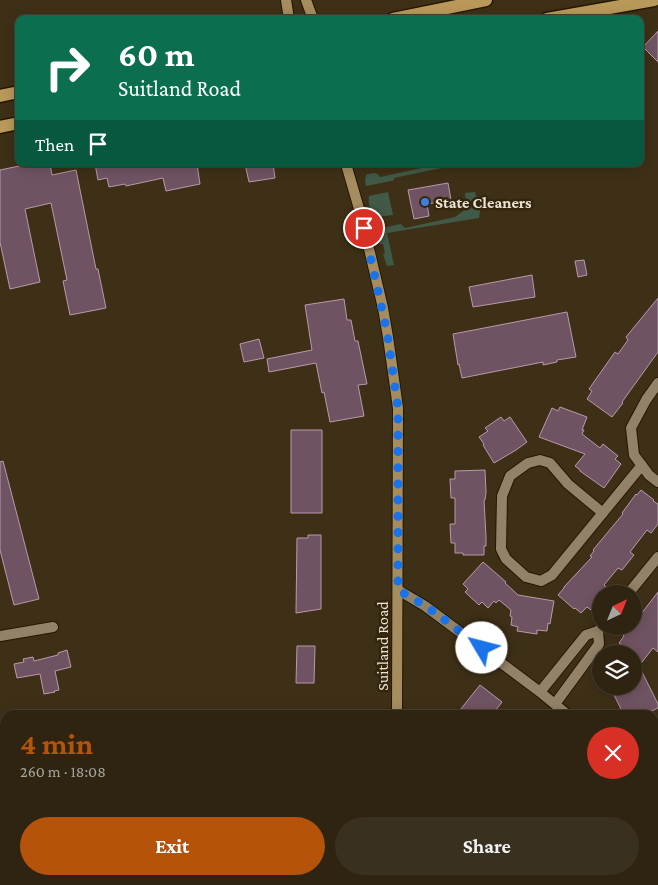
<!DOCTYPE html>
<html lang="en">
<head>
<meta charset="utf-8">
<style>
  body { margin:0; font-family:"Crimson Pro",serif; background:#3a301f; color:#f1f3f6; height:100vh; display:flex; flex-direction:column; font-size:19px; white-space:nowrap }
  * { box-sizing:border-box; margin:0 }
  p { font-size:16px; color:#a7a49f }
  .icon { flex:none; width:28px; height:28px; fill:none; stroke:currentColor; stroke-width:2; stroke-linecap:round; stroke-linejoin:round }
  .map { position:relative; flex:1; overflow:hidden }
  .side { position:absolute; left:0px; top:710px; width:659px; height:175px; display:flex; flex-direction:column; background:#2e2411; border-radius:15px 15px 0 0; box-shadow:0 2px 12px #0003,0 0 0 1px #494131 }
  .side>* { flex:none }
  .guide { position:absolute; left:15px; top:15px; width:629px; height:152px; border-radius:10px; box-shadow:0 2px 12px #0003,0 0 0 1px #494131; background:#0b6e4f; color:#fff; overflow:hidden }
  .needle { width:32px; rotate:43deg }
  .fabs { position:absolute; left:592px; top:585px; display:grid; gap:10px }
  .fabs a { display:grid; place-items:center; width:50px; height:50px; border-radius:50%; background:#2e2411; box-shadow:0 2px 12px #0003,0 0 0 1px #494131; font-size:25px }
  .pin { position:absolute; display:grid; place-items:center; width:42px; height:42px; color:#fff; margin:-21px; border:2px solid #fff; border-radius:50%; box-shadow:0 1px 5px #0007 }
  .me { position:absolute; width:55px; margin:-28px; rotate:307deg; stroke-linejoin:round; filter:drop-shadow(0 0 4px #0008) }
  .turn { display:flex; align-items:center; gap:18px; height:105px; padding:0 20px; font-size:22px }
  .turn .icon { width:65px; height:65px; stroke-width:2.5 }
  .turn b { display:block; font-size:35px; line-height:42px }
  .then { display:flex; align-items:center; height:48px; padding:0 20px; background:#0003; gap:10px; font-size:19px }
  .round { display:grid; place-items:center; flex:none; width:52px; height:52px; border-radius:26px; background:#3a301f }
  .headline { display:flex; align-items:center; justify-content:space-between; height:85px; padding:0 20px }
  h1 { font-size:30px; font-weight:700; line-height:38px; color:#b45309 }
  .cta { display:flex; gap:10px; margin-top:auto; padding:10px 20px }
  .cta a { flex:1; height:58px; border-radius:30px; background:#b45309; color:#fff; font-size:20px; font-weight:700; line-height:58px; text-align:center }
  .cta a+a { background:#3a301f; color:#f1f3f6 }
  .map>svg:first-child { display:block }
</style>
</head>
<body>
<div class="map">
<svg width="658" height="885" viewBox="0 0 658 885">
  <rect width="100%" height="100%" fill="#3e3017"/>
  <!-- green -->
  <path fill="#405a47" d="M435,164h25v2l-14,1 -52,11v2l-3,1 -25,5 -1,-5 1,-6c6,-2 10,-4 14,2l42,-9z
    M388,192l5,23 -18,2c-5,-5 -7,-14 -6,-21z
    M475,192l5,19 -1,7 -92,15 7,32 -7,1 -4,-12 2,-1 -2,-9h-3l-3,-12 1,-3 22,-5 2,1 3,3 50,-11 11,-8 -1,-16z"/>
  <!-- building -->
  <path fill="#705362" stroke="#b999aa" d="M658,31v31l-15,-15z
    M29,164h21l2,11 24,-5 20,99h2l8,39 -36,7 -7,-34 4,-1 -16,-77 -26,6 15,73 -30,7 -10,-47v-72z
    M95,164h102l3,20 -34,7 -3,-13 -37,8 -1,-2 -16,3 -2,-9 -9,2z
    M245,164h28l2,14 -26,4z
    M448,183l3,17 -24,4 2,12 -15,3 -6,-29z
    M584,260l3,15 -9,2 -3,-16z
    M532,275l3,22 -62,10 -4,-20z
    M658,298v54l-36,50 1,1 -11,14 -25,-18 5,-8 -3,-2 26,-37 3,2 10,-14 -2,-3z
    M344,299l3,21h4l4,21h3l9,43 -9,1 6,31 -34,6 -6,-30 -2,1 -6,-30 -47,9 -2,-13 45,-9 -7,-45z
    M567,312l9,45 -19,3v2l-14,3v-3l-81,16 -3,-14 -1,1 -5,-31z
    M259,339l5,19 -20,4 -4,-18z
    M560,407l27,10 -5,13h2l-2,4 18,14 3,-4 15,12 -3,3 6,5 -17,24 -24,-17v-1l-5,-4 10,-12 -46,-17 13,-29 6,3z
    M501,417l3,4 6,-4 17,25 -11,8 -22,13 -11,-18 1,-1 -5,-7 9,-6 -3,-3z
    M291,430h31v83h-31z
    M3,461l36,138 -25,6 -14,-55v-88z
    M485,470l1,22 -1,8h-1l2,37v9h-2v9h-21v-2h-8v-10h-4l-1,-19h5v-26h-4l-1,-19h5v-8z
    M641,490l13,10 -1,1 5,3v20l-7,9 -4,-3 -17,22 4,3 -12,15 -4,-2 -14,17 2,2 -5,6 1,1 -1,5 -10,11 -4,-3 -6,6 -6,-5 -1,1 -16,-14 6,-7v-1l28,-30 -2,-1 4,-5 -1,-1 30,-36 -1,-1 14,-19 1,1z
    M308,535h13v74l-25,4 1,-75h11z
    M483,562l23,20 -1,1 13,12 36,6 -4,23 -2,-1 -1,8 -10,-1v4l-20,-3 1,-4 -7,-2 1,-8 -2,-1 1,-6 -12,-10 -3,3 -2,-2 -6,7 -6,-6 -3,3 -14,-13 3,-3 -5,-5z
    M658,592v60l-5,-4 -14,18 19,38v4l-15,7h-14l-2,-4 -4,2 -9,-18 4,-1 -4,-8h20v-32h-3l-6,-4 1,-2 -7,-5 5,-7 -3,-3 4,-7h9v-4l6,-9 1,1z
    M297,646h18l-1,37h-18z
    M67,650l4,17 -16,4 4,19 -5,1 1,1 -11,2 -4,-20 -23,4 -3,-14 10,-2 -1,-3 10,-2 1,4 24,-6v-2z
    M480,685l22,17 -10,13h-36z"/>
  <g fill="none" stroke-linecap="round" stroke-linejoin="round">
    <defs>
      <path id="street" d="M658,383l-12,17 -15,28 3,27 15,20 9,7
        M603,513l-35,-29 -18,-21 -10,-3 -12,3 -18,13 -8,20 -1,53 5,10 20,18 15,4 11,-6 90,-110
        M398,590l27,16 115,86 28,23
        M628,594l30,-37
        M0,636l53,-9
        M540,692l46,-57 12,-4 4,-5
        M555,704l44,-60 -1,-13
        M654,779l4,3
        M0,784l5,-1"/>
      <path id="secondary" d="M286,0l3,19
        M306,0l7,19
        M346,164l16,55 21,89 5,29 10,71 -1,307
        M396,880v5"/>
      <path id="primary" d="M393,19l93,-19
        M547,19l107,-19
        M0,96l19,-4
        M0,127l19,-4"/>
    </defs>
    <!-- street casing -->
    <use href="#street" stroke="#251801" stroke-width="12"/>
    <!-- secondary casing -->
    <use href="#secondary" stroke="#251801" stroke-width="12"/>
    <!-- primary casing -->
    <use href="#primary" stroke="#251801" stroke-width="15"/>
    <!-- street -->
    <use href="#street" stroke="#928267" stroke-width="10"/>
    <!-- secondary -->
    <use href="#secondary" stroke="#a68d60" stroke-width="10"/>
    <!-- primary -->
    <use href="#primary" stroke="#b9995a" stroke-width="12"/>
  </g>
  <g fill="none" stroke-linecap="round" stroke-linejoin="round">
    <!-- route -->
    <path stroke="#1a73e8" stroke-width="9" stroke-dasharray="0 16.2" d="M364,228l23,104 11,76v182l28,16 56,42"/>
  </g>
  <!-- markers -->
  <circle fill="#3f7fe0" stroke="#34260d" stroke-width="2" cx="425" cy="202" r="5"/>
  <g text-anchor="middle" stroke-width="5" stroke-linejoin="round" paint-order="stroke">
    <!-- poi labels -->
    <g font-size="16" font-weight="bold" fill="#ebe2d4" stroke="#34260d" text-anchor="start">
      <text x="435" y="208">State Cleaners</text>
    </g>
    <!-- street labels -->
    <g font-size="16" fill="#ebe2d4" stroke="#34260d">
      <text transform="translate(382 646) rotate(-90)" y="6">Suitland Road</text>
    </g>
  </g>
</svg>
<div class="fabs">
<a><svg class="needle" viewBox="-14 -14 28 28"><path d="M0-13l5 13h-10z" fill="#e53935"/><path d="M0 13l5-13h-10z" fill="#a7a49f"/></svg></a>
<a><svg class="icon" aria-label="layers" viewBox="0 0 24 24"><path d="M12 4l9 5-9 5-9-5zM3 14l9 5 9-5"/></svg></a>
</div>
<div class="pin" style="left:364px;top:228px;background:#d93025"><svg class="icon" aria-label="arrive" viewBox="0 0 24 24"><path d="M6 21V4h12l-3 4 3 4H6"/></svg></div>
<svg class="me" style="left:482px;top:648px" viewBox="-20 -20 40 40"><circle r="19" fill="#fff"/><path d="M0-13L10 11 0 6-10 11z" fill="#1a73e8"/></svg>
<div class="guide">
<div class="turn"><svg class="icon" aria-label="right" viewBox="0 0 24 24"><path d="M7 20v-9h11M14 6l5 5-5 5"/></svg><div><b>60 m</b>Suitland Road</div></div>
<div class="then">Then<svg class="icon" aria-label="arrive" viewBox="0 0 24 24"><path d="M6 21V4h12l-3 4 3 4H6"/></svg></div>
</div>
<section class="side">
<div class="headline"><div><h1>4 min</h1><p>260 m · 18:08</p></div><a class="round" style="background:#d93025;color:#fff"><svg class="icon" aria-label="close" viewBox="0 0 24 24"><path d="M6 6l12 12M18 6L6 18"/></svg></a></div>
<div class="cta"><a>Exit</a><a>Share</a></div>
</section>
</div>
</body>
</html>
